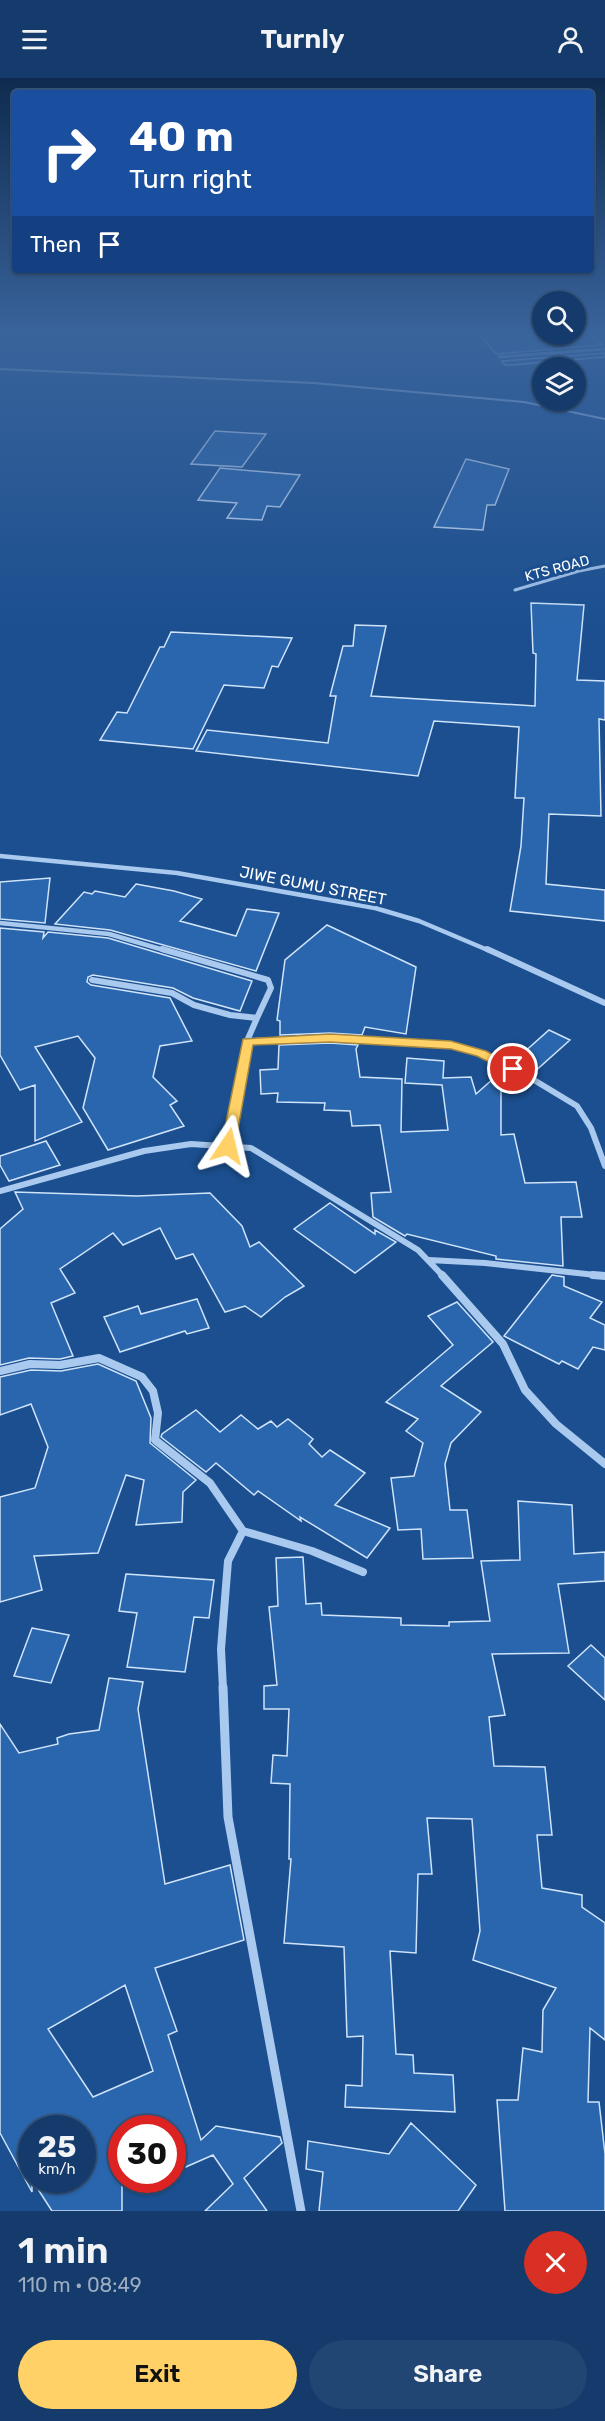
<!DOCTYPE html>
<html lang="en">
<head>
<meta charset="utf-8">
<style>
  body { margin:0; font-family:Rubik,sans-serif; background:#214673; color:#f1f3f6; height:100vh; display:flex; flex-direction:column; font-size:22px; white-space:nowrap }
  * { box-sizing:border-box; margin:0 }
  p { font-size:20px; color:#9dadc1 }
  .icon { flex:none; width:33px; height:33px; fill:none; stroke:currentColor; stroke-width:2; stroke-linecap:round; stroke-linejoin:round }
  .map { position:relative; height:2133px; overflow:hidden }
  .side { display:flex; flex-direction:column; background:#143b6b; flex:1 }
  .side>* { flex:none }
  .hud { position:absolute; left:12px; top:12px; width:582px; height:183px; border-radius:6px; box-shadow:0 2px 4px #0004,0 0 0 2px #33557e; background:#1a4fa0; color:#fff; overflow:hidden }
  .buttons { position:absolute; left:532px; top:213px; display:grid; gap:12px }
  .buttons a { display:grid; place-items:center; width:54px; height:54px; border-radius:50%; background:#143b6b; box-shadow:0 2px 4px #0004,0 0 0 2px #33557e; font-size:30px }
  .speed { position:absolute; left:18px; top:2037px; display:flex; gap:12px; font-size:30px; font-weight:700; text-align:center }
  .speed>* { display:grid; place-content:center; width:78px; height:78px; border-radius:50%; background:#143b6b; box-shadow:0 2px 4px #0004,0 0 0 2px #33557e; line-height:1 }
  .speed small { font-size:15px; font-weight:400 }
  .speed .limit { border:9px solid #d22; background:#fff; color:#111 }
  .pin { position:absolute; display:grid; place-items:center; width:51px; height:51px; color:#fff; margin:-26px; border:3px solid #fff; border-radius:50%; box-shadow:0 2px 6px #0007 }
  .me { position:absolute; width:66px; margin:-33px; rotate:10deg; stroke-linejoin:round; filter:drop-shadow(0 0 4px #0008) }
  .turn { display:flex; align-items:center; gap:21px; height:126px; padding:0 18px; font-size:27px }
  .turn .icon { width:78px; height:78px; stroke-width:2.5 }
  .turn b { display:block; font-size:42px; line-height:51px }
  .then { display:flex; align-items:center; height:57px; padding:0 18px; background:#0003; gap:12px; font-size:22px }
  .round { display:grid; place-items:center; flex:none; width:63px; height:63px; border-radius:32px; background:#214673 }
  .headline { display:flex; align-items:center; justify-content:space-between; height:102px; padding:0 18px }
  h1 { font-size:36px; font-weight:600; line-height:45px }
  .primary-button { display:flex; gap:12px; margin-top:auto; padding:12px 18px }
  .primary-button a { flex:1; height:69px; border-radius:36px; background:#ffd166; color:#111; font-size:24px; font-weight:600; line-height:69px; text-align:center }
  .primary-button a+a { background:#214673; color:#f1f3f6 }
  header { display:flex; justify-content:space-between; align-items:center; height:78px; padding:0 18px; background:#143b6b; font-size:27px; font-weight:600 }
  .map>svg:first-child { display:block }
</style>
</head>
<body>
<header><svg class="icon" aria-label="menu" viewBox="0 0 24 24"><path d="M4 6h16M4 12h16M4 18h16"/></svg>Turnly<svg class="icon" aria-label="person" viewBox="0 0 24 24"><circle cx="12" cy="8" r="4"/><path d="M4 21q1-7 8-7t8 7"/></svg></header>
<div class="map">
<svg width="605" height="2133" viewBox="0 0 605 2133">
  <rect width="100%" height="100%" fill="#1b4f8f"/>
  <!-- building -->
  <path fill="#2a66ad" stroke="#cfe3fa" stroke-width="1.5" fill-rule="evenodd" d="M477,254h66v2h33v-2h13l14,13 -107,9z
    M605,275v4l-94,8h-6l-3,-4z
    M215,353l51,3 -24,33 -51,-3z
    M466,381l43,10 -14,36h-8l-4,25 -49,-3z
    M220,390l80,7 -20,32 -13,-1 -5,14 -35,-2 10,-15 -39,-3z
    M531,525l53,2 -7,75 28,1v39l-6,-1 2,97 -52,-2 -3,70 59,6v31l-95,-10 11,-65 3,-48h-9l4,-71 -85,-6 -16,55 -222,-25 11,-21 121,13 8,-47h-6l13,-50h10l2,-21 31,1 -15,70 164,10 1,-52 -3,-1z
    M171,554l121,6 -14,29 -6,-1 -8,22 -40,-3 -31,64 -93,-9 17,-28 10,1 33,-66h4z
    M50,800l-5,45 -45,-4v-37z
    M136,806l38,7 28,8 -22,22 56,15 11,-27 32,4 -23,58 -146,-41 -55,-6 29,-32 8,2 3,-3 30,6z
    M327,847l89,42 -10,67 -41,-7 -3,8 -32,-2 -50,2v-14l-3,-1 8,-60z
    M0,850l44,4 -1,6 5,-6 60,6 144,43 -12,30 -47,-13 -20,-10 -80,-13 -5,2 -1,5 4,3 79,13 22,43 -32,5 -7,31 24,24 -7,4 14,21 -76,24 -25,-42 12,-50 -17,-22 -43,11 47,75 -47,19v-56l-15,5 -20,-35z
    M549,952l21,10 -37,33 -21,-10z
    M330,965l28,2 -2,4 4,28 42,2 -1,53 47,-2 -6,-45 -37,-2 2,-25 37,3 -1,17 28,-1 5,17 25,-22v63l13,-1 11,49 51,-1 6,35h-21l2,49 -67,-7v-3l-89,-22 -2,2 -32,-19 -2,-24 20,-1 -11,-67 -28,1 -2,-15 -26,-1 1,-7 -48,-1 1,-9 -17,1 -1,-24 18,-1 1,-24z
    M46,1063l14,24 -51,16 -9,-16v-9z
    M15,1114l122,4 73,-3 32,33 8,21 9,-5 45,44 -19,11 -24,20 -16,-11 -20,6 -32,-58 -17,5 -16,-31 -37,17 -10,-12 -53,36 15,24 -24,10 22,53 -13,3 -31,-1 -29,7v-136l23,-20z
    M330,1125l45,31v-4l21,12 -41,31 -61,-44z
    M552,1197l12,2v9l38,16 -12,16 15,7v25l-12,-3 -15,22 -16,-8 -3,3 -55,-28z
    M197,1221l12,29 -22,6 -2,-3 -65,21 -16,-35 34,-11 3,8z
    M457,1224l36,40 -52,44 40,26 -30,31 -6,21 5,46h17l6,48 -50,1 -2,-30 -23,1 -7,-52 23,-2 9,-33 -17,-12 12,-12 -32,-17 67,-57 -25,-29z
    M98,1286l38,17 15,37 -1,25 46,37 -13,12 -1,30 -46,3 8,-45 -18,-5 -28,78 -64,3 8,34 -42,12v-105l35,-9 13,-41 -17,-43 -31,11v-38l31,-7 30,1z
    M196,1332l24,22 21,-17 17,14 13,-8 6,6 11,-8 25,20 -4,5 13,13 8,-7 35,23 -30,32 55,23 -23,30 -67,-41 1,4 -43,-30 -4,4 -38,-32 -10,9 -45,-35 1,-3z
    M518,1423l54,4 2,49 31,-2v29l-47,3 11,69 -77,1 13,61 -16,2 5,49 51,1 7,68h-15l5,53 40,7v12l23,16v117l-15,-12 -2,74h11l6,52v57h-100l-8,-111h21l5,-52 19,4 1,-42 13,-22 -83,-28 7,-29 -8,-112 -45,-1 5,56h-14l-2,79 -26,-2 6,103 17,1 1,18 39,2 2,37 -110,-5 1,-22 16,1 1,-50 -16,1 -3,-90 -60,-4 7,-84h-2l1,-75 -19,-1 2,-28 14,1 2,-47h-25v-23l13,-1 -8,-78 9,-1 -2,-48 27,-1 3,47 15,-1 1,12 79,3v7l48,1v-4l41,-1 -9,-60 39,-1z
    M126,1496l88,6 -5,38 -15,-1 -9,55 -58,-5 10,-54 -18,-2z
    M32,1550l37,7 -18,48 -37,-7z
    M591,1567l14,13v42l-37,-34z
    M109,1600l34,4 -5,27 27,175 65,-19 14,75 -89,28 22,63 -9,4 33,105 15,-14 64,11 2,6 -38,35 23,33h-62l28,-27 -20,-29 -41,18v-45h-50v83h-70l-20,-31h50v-52h-50v64l-32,-59v-409l19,29 39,-9 -1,-6 12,-4 30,-4zM125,1907l28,86 -60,26 -45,-68z
    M411,2045l65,62 -18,26h-139l4,-39 -17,-3 2,-28 81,13z"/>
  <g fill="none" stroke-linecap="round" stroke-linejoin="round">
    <!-- lane-far1 -->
    <path stroke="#a9c9ee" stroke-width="2" d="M0,291l314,14 210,19 81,17"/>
    <!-- lane -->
    <path stroke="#a9c9ee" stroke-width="3" d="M515,512l64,-19 26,-5"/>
    <!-- street-far4 -->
    <path stroke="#a9c9ee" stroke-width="3" d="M499,279l106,-8"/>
    <!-- street-far3 -->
    <path stroke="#a9c9ee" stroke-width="4.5" d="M0,778l177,17 198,35 44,13 71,30
      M0,845l109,11 58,17"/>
    <!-- street-far2 -->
    <path stroke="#a9c9ee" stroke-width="6" d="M162,871l106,31 3,8 -14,30
      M487,871l118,54
      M92,902l80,13 22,12 36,10 27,3 -10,23 -19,104
      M247,963l83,-3 121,7 30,8 48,24 48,29 14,22 14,38
      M0,1113l144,-40 47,-7 60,4 167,102 25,26
      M429,1182l56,3 120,13"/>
    <!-- street-far1 -->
    <path stroke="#a9c9ee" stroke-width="8" d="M442,1197l61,69 22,46 31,34 49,40
      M593,1197l12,1
      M0,1293l30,-7 30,1 39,-7 43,19 11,14 5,22 -3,27 55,43 33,48 69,20 51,21
      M223,1611l-2,-40 7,-88 15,-30"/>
    <!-- street -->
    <path stroke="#a9c9ee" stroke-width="9" d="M223,1609l5,130 73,394"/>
  </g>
  <!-- sky -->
  <linearGradient id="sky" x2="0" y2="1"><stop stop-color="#0f2b4f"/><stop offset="0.46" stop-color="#39639b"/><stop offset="1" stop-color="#39639b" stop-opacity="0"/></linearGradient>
  <rect width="605" height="552" fill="url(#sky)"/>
  <!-- route -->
  <path fill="#ffd166" stroke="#a68842" stroke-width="1.5" d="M330,956l121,7 35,10 34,18 -2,3h-9l-32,-16 -26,-7 -121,-7 -77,3 -18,101 -7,4 -5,-1 -2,-3 22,-107z"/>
  <g text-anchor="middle" stroke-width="6" stroke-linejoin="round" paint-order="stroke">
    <!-- far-street labels -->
    <g font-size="14" fill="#fff" stroke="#1b4f8f">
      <text transform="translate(557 490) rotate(-15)" y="5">KTS ROAD</text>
    </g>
    <!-- street labels -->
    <g font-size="16" fill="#fff" stroke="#1b4f8f">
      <text transform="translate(313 807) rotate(11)" y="6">JIWE GUMU STREET</text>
    </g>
  </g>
</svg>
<div class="buttons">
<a><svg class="icon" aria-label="search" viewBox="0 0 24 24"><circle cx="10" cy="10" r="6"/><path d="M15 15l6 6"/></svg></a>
<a><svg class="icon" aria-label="layers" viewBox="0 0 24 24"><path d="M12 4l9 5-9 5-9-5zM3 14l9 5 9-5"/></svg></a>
</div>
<div class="speed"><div>25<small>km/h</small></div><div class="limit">30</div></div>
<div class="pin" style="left:513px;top:991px;background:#d93025"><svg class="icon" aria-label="arrive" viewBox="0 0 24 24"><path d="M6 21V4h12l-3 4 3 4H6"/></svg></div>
<svg class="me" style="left:228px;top:1068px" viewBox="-20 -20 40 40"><path d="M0-17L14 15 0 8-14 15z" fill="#ffd166" stroke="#fff" stroke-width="4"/></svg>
<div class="hud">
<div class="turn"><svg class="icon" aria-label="right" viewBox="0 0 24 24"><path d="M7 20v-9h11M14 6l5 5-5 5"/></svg><div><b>40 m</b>Turn right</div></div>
<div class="then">Then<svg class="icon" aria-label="arrive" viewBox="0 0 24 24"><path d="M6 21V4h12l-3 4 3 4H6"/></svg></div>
</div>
</div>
<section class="side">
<div class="headline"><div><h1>1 min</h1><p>110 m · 08:49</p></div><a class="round" style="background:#d93025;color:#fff"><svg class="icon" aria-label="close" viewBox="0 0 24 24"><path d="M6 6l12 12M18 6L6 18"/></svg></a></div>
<div class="primary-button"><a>Exit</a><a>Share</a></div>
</section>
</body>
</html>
